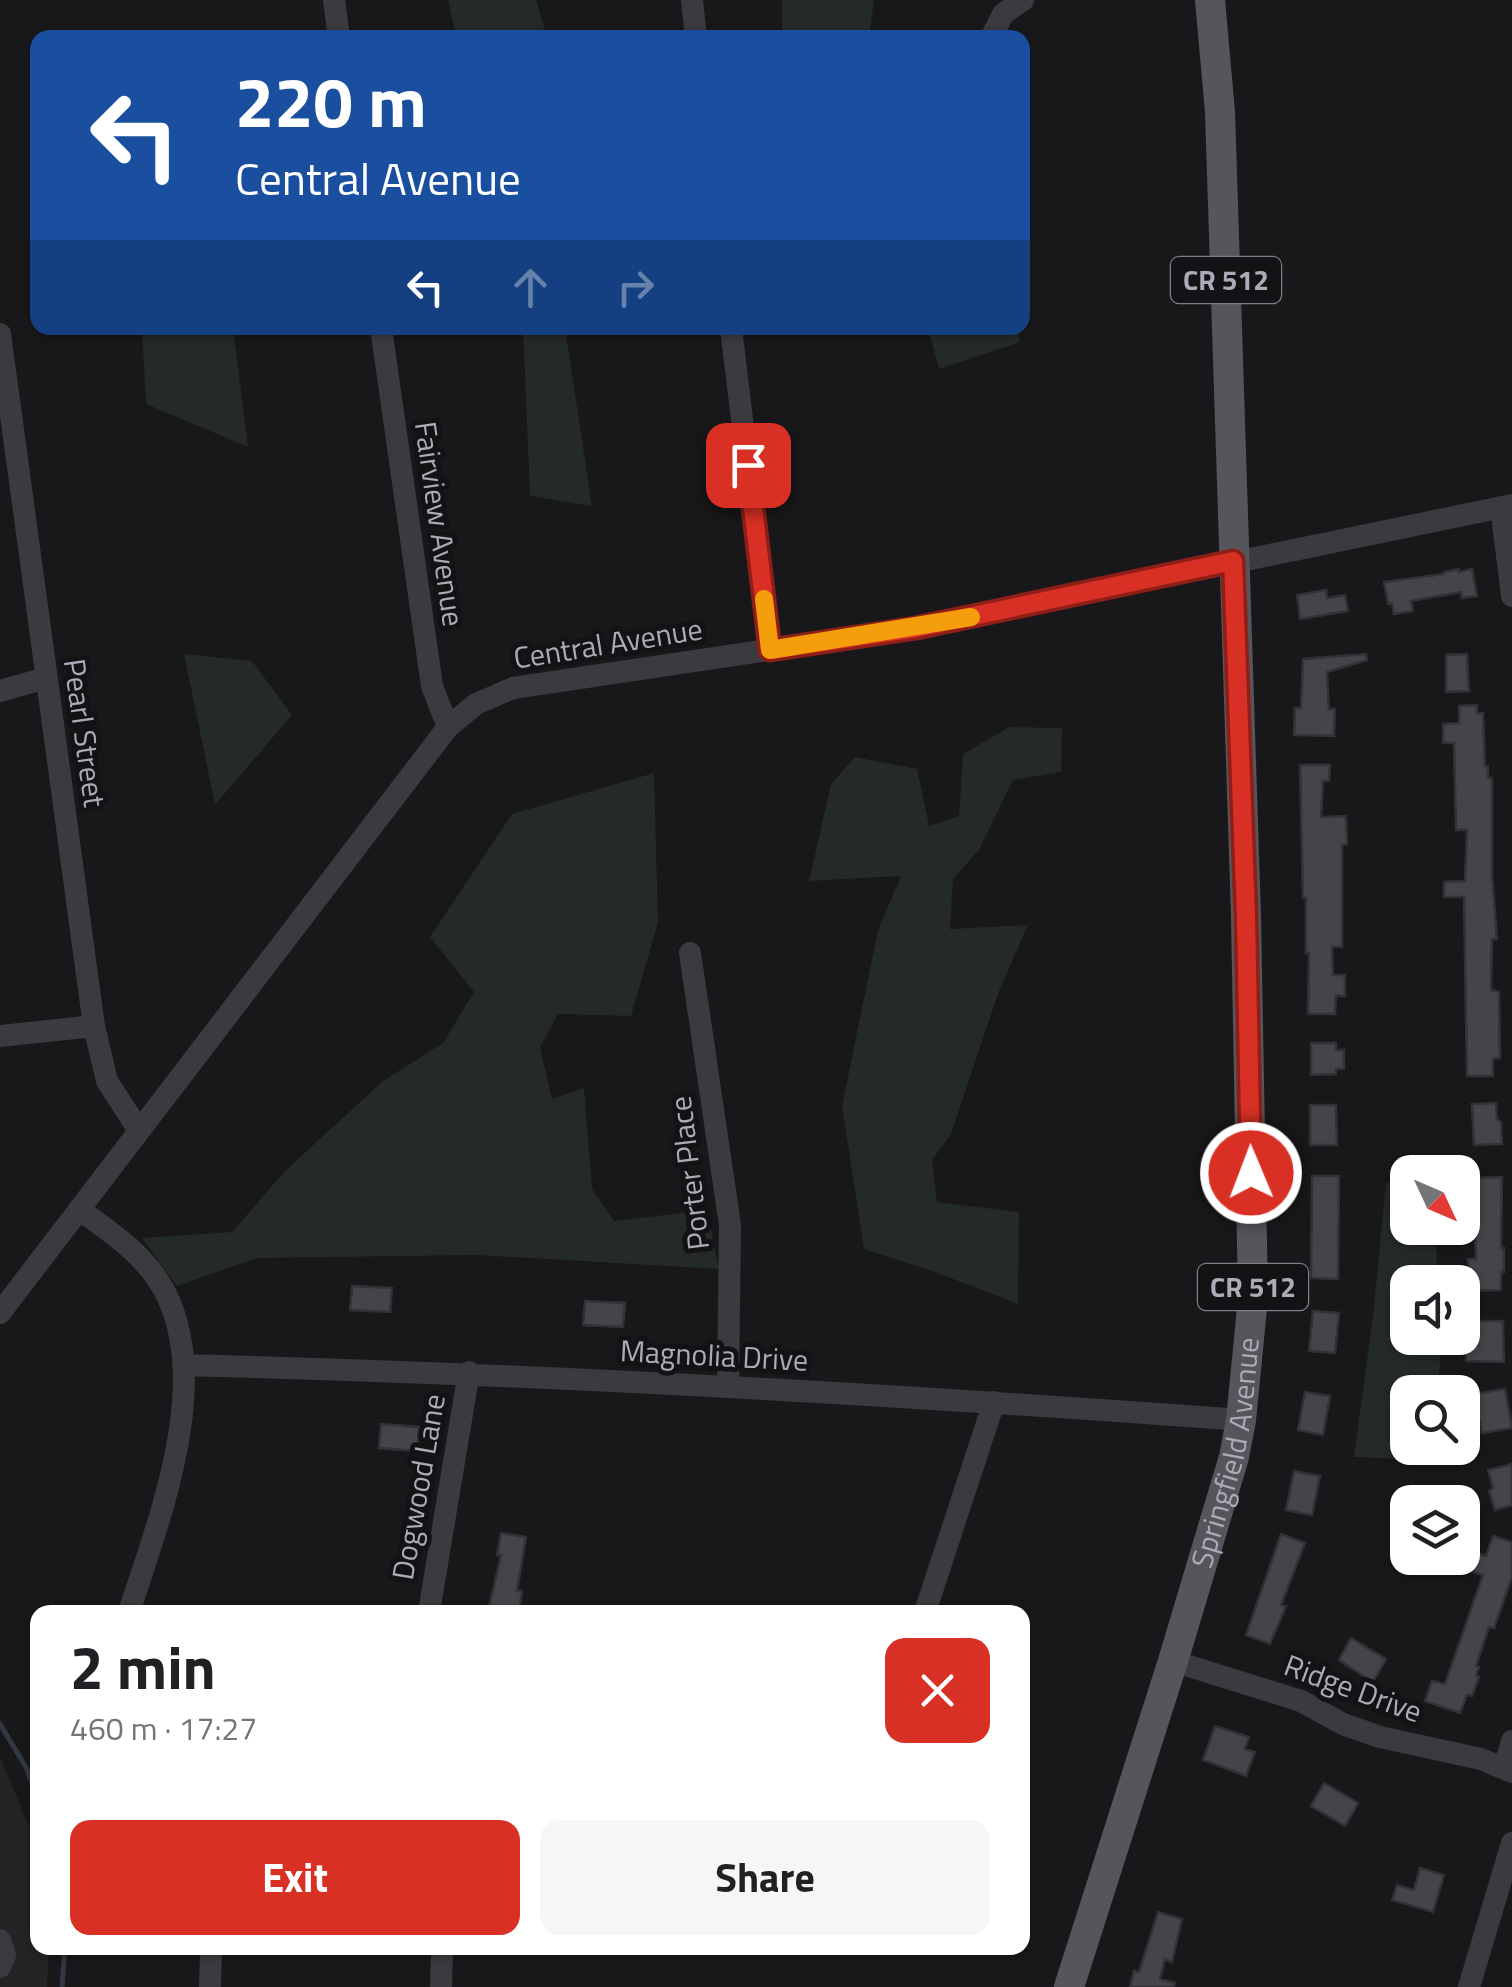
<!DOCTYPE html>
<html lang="en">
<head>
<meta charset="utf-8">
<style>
  body { margin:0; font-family:"Titillium Web",sans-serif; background:#f6f6f6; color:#202124; height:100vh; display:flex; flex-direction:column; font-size:38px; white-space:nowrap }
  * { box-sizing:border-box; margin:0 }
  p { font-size:32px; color:#757577 }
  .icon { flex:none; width:55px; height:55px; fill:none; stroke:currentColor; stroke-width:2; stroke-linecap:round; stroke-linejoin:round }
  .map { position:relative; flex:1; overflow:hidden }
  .side { position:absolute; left:30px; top:1605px; width:1000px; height:350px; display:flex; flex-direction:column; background:#fff; border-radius:20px; box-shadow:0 2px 8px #0004 }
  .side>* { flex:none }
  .guide { position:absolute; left:30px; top:30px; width:1000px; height:305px; border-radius:20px; box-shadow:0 2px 8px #0004; background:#1a4fa0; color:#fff; overflow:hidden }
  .needle { width:65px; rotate:134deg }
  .tools { position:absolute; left:1390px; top:1155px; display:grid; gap:20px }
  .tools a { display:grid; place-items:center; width:90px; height:90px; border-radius:20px; background:#fff; box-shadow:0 2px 8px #0004; font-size:50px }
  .pin { position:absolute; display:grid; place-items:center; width:85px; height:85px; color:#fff; margin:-42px; border-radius:20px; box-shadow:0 5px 15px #0006 }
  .me { position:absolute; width:110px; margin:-55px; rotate:359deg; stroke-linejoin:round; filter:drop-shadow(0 0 8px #0008) }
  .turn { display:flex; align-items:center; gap:35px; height:210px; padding:0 40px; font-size:45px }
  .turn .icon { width:130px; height:130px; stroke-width:2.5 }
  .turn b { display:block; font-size:70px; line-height:85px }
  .lanes { display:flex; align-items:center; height:95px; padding:0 40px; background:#0003; justify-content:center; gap:50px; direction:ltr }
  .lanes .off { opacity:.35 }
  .round { display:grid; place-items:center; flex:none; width:105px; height:105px; border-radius:20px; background:#f6f6f6 }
  .headline { display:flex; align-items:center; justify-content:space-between; height:170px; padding:0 40px }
  h1 { font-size:60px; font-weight:700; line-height:75px }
  .button { display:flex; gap:20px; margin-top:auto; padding:20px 40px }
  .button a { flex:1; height:115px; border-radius:20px; background:#d93025; color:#fff; font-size:40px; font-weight:700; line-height:115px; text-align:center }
  .button a+a { background:#f6f6f6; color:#202124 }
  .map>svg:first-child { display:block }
</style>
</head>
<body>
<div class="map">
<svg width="1512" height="1987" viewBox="0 0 1512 1987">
  <rect width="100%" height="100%" fill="#181719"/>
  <!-- built -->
  <path fill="#242326" d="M0,1757l31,74 6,28 1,89h11l-2,39h-47z"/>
  <!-- green -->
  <path fill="#242a26" d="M448,0h88l11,37h-91z
    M782,0h92l-5,37h-87z
    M142,328h91l15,119 -102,-43z
    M523,328h42l27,178 -62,-10z
    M928,328h90l2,14 -81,27z
    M184,654l68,7 40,54 -77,90z
    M1009,727l53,1 -1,44 -48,8 -34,70 -26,29 -3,50 78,-4 -29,66 -48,143 -19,26 5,42 82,10 -1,92 -83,-32 -71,-23 -22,-143 36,-176 23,-54 -92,5 22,-97 24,-27 62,12 12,57 30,-10 4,-62z
    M654,773l4,150 -27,93 -73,-2 -18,33 12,52 32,-11 8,101 22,32 93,-11 12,59 -243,-14 -219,3 -80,28 -35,-48 90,-6 53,-61 98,-90 60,-38 31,-51 -44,-55 82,-123z
    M1407,1181l1,47h28l1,54h-29v56h31l1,30 -5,24h-27v56h40l5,13 -99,-4 19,-141 13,-133z"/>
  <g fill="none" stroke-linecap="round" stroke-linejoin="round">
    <!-- stream -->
    <path stroke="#323841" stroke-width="5" d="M0,1724l27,45 11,34
      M62,1987l3,-39"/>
  </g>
  <!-- building -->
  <path fill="#454449" stroke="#323135" stroke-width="2.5" d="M1459,569v3l13,-3 5,27 -15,2 -1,-6 -50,9 2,10 -19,3 -2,-11 -4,1 -4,-22 60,-8v-2z
    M1326,590l1,8 18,-3 3,16 -48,8 -3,-24z
    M1366,654l1,6 -40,12 2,37h6l-1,27 -40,-1 1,-27h6l2,-49z
    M1467,654l2,37 -23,1v-37z
    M1477,705v8h6l2,53h3v12h4v96l5,65h-5l-1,51 8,2 1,66 -7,1v17h-26l-3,-179h-20v-15l21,-1 2,-51h-11l-2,-87h-11v-19l16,-1v-17z
    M1300,765h30l-1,16h-6l-2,36 25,-1 1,28 -5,1v102h-10l1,28h12v21h-9l-1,18h-27l1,-61h-3v-55h-3z
    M1311,1043h25v7h8v19h-8v5l-25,1z
    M1496,1103l1,16 4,3 1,22 -28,1 -2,-41z
    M1310,1105h26l1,40h-27z
    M1312,1176h27l-1,103 -27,-1z
    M1502,1177l-1,71h3v24h-3v18l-39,1 -3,-23h10l-1,-9h8l-2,-60h3v-21z
    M352,1286l40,2 -2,24 -40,-2z
    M585,1301l40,2 -2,24 -40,-2z
    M1313,1311l26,2 -4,40 -26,-2z
    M1477,1321h26l1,41 -38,-1 1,-16h10z
    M1505,1389l7,39 -30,5 -4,-19 -9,1 -1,-5 -6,1v-15z
    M1305,1392l25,4 -7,39 -25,-5z
    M381,1424l38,3 -2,24 -38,-3z
    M1512,1464v41l-17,5 -6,-19 4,-3 -5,-18z
    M1294,1471l26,5 -8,39 -26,-5z
    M501,1533l25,4 -9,54h5l-3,21h-31l13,-57h-4z
    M1281,1534l24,9 -24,62 5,1 -16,38 -24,-9z
    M1493,1536l19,6v35l-18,51 -5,-1 -13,39 3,1 -3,8 3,2 -7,19 -5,-1 -7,18 -35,-12 7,-20 13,3 38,-109 -19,-6 6,-18 16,5z
    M1351,1638l35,21 -13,23 -34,-22z
    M1215,1726l34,11 -4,12 10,3 -9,24 -43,-16z
    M1324,1783l34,20 -13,23 -34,-20z
    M1420,1868l24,7 -11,37 -41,-12 5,-15 17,5z
    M1158,1912l24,7 -10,43 -7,-3 -5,20 15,4 -1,4h-44l4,-16 5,1z"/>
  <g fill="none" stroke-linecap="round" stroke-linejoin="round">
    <!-- minor -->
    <path stroke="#3b3b3f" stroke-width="22" d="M334,0l5,38
      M692,0l4,38
      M992,36l11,-22 20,-14
      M381,328l51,358 16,41
      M731,328l39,322
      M0,334l94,692 13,55 31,48
      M1501,507l11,89
      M0,691l46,-13
      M690,953l40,272 -2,162
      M0,1036l94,-10
      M79,1209c28,21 59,41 79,71 60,92 1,239 -29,332
      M0,1313l448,-586 28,-23 37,-16 403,-60 596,-123
      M183,1365c353,9 706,29 1058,55
      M429,1612l40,-240
      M925,1612l69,-210
      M1173,1661l128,40 42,23 37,13 101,22 31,13
      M1504,1768l8,-27
      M0,1940l5,15 -5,12
      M210,1987l1,-39
      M441,1987l1,-39
      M1469,1987l43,-144"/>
    <!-- major -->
    <path stroke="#55555c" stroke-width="30" id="s1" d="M1069,1987l104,-326 61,-204 7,-37 12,-122 -7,-382 -26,-804 -10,-112"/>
  </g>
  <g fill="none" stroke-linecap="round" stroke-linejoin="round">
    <defs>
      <path id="route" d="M748,465l22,185 146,-22 317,-67 13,355 5,257"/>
    </defs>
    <!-- route casing -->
    <use href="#route" stroke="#8d1f18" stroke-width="25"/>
    <!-- route -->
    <use href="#route" stroke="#d93025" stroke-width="18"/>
    <!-- slow -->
    <path stroke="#f59e0b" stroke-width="18" d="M764,599l6,51 201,-33"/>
  </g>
  <g text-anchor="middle" stroke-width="10" stroke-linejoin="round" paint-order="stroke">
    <!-- shield labels -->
    <g fill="#131214" stroke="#7d7e86" stroke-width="2.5">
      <rect x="1171" y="257" width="110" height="46" rx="8"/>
      <rect x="1198" y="1264" width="110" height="46" rx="8"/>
    </g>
    <g font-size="28" font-weight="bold" fill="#abacb7">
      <text x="1226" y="290">CR 512</text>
      <text x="1253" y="1297">CR 512</text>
    </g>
    <!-- street labels -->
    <g font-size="30" fill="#abacb7" stroke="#131214">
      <text transform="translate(439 524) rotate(82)" y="10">Fairview Avenue</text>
      <text transform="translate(608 644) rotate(-9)" y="10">Central Avenue</text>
      <text transform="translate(84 733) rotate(82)" y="10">Pearl Street</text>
      <text transform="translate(690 1173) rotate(-97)" y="10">Porter Place</text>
      <text transform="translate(714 1356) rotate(3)" y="10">Magnolia Drive</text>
      <text dy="10" stroke="none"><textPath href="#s1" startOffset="558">Springfield Avenue</textPath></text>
      <text transform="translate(419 1487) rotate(-80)" y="10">Dogwood Lane</text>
      <text transform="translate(1353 1689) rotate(20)" y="10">Ridge Drive</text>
    </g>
  </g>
</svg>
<div class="tools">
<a><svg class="needle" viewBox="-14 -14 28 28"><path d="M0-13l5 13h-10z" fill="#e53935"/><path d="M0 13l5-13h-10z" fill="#757577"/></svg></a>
<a><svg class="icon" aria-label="sound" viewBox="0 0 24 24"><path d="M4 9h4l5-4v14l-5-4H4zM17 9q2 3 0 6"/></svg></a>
<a><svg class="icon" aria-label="search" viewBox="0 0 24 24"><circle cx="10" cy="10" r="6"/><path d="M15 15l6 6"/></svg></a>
<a><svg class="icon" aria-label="layers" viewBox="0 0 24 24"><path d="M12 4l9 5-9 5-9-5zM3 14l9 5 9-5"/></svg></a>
</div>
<div class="pin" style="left:748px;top:465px;background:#d93025"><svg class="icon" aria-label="arrive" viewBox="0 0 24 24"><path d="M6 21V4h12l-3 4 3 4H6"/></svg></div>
<svg class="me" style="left:1251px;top:1173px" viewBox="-20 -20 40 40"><circle r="17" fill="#d93025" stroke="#fff" stroke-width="3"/><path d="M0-11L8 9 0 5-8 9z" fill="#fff"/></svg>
<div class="guide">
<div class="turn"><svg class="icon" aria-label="left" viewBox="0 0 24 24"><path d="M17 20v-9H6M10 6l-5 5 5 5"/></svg><div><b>220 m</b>Central Avenue</div></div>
<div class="lanes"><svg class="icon" aria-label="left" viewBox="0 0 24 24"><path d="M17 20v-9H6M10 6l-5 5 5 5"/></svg><svg class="icon off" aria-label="ahead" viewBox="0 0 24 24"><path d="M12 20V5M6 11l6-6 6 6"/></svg><svg class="icon off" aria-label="right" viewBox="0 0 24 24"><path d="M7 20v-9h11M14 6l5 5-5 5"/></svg></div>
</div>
<section class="side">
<div class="headline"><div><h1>2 min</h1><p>460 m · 17:27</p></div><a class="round" style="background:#d93025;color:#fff"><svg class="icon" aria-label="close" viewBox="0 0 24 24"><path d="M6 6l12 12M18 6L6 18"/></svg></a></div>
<div class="button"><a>Exit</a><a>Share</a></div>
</section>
</div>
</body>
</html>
